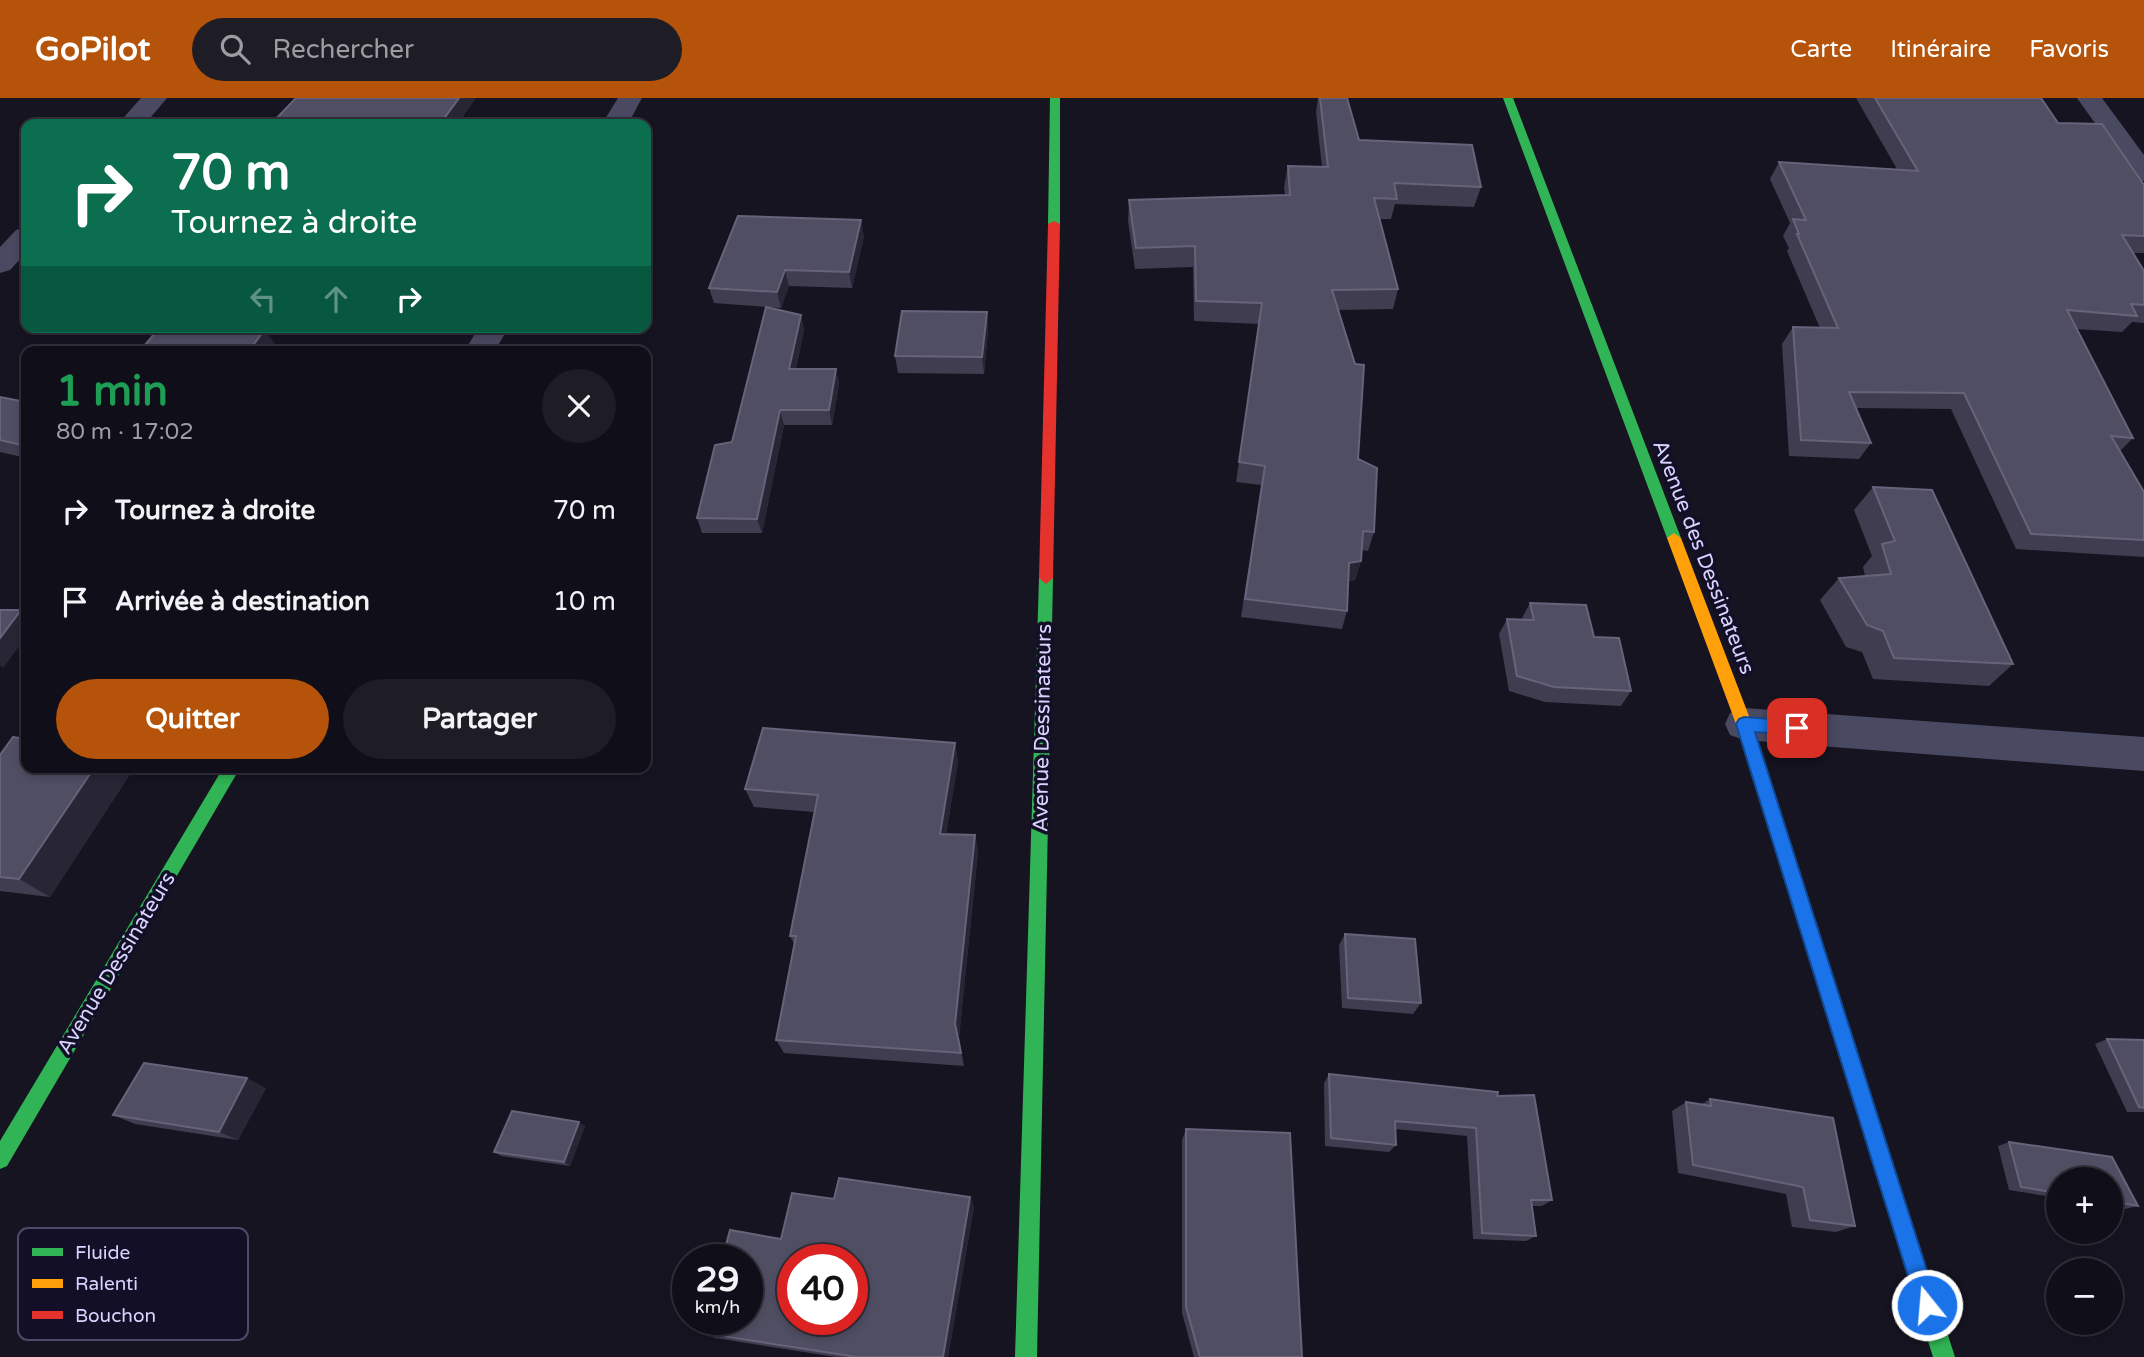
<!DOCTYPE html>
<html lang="fr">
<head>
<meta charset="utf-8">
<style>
  body { margin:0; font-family:"Varela Round",sans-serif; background:#1e1d26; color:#f1f3f6; height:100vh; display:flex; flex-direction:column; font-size:26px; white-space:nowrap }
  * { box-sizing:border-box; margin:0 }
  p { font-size:23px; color:#9c9ca2 }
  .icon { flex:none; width:38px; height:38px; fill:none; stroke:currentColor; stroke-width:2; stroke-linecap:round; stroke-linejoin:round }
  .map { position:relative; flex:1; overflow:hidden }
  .side { position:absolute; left:21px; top:248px; width:630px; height:427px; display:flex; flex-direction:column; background:#100f19; border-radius:14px; box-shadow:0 4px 10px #0003,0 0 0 2px #302f38 }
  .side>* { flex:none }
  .hud { position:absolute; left:21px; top:21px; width:630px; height:214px; border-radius:14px; box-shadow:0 4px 10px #0003,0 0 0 2px #302f38; background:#0b6e4f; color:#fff; overflow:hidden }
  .fabs { position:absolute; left:2046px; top:1069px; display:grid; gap:14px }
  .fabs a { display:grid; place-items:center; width:77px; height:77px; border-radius:50%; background:#100f19; box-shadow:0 4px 10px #0003,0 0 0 2px #302f38; font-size:35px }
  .speed { position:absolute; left:672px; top:1146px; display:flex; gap:14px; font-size:35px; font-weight:700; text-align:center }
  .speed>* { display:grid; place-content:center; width:91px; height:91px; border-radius:50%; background:#100f19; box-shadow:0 4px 10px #0003,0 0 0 2px #302f38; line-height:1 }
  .speed small { font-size:18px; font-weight:400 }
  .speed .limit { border:10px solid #d22; background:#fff; color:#111 }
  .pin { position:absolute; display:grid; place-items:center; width:60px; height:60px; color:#fff; margin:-30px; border-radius:14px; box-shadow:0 4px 10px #0006 }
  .me { position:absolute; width:77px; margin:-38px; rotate:343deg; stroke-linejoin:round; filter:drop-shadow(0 0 5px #0008) }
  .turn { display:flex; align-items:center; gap:24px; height:147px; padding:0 35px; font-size:32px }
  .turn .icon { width:91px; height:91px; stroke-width:2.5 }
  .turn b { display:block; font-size:49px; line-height:60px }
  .lanes { display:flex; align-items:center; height:66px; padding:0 35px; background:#0003; justify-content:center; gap:35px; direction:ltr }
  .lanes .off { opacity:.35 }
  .round { display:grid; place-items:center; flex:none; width:74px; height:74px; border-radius:37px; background:#1e1d26 }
  .head { display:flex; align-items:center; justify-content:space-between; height:119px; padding:0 35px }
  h1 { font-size:42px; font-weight:800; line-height:52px; color:#1e9e55 }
  .action { display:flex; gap:14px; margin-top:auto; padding:14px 35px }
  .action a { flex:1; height:80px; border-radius:42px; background:#b45309; color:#fff; font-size:28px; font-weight:800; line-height:80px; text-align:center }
  .action a+a { background:#1e1d26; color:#f1f3f6 }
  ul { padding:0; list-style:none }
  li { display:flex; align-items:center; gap:21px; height:91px; padding:0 35px }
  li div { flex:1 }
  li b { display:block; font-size:26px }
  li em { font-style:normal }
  header { display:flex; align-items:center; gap:42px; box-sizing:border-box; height:98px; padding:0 35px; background:#b45309; color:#fff }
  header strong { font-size:33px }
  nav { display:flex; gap:38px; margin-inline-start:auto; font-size:24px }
  .search { width:490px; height:63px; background:#1e1d26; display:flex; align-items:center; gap:18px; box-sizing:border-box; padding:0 24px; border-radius:38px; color:#9c9ca2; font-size:26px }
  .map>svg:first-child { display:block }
</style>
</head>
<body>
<header>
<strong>GoPilot</strong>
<div class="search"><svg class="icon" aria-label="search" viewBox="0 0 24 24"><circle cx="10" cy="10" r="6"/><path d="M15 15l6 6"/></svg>Rechercher</div>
<nav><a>Carte</a><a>Itinéraire</a><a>Favoris</a></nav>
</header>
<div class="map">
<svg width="2144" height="1259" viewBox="0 0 2144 1259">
  <rect width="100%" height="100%" fill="#161421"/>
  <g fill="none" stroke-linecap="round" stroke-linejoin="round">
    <!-- street -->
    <path fill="#4a4962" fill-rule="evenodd" d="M141,0h26l-22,26h-27z
      M618,0h24l-14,26h-26z
      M2077,0h25l42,57v26l-9,-2z
      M26,129v26l-16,17 -10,3v-26l16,-17z
      M479,229h30l-15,25h-30z
      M1744,610l400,29v34l-400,-31 -14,-5 -5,-11 5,-11z"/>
    <!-- fast -->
    <path fill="#30b455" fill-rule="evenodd" d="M1050,0h10v126l-6,3 -6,-3z
      M1503,0h10l168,440 -2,4 -5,1 -7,-5z
      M1046,474l7,6 -16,779h-22l24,-779z
      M223,670h17l-233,398 -7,3v-28z
      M1780,733l6,2 2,5 167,519h-22l-161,-519 2,-5z"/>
    <!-- slow -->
    <path fill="#ff9f0a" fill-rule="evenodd" d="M1674,435l7,5 71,186 36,114 -2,5 -6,2 -6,-2 -2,-5 -36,-114 -69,-186z"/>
    <!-- jam -->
    <path fill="#e5322d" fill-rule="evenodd" d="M1054,123l6,3 -7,354 -7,6 -7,-6 9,-354z"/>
  </g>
  <!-- wall -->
  <path fill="#403d50" d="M1318,0h29l12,42 122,47 -7,20 -79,-3 -4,15h-11l18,70 -5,20 -55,1 20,149 16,73 -6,19 -6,-1 -1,11 -6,19 -7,1 -1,30 -5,18 -101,-12 20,-132 -25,-3 23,-158 -65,-3 -1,-54 -58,2 -7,-48 1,-21 156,-5 -1,-8 4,-21 34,1 -6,-55z
    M1856,0h185l17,25 86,62v68h-11l11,18v52l-12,-1 -10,10 -46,-3 57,109 -13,13 24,41v65l-128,-8 -65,-140 -95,-1 15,35 -12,16 -70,-3 -7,-112 11,-17 27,1 -33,-77 2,-3 -6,-12 7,-13 -20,-44 9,-17 118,7z
    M864,138l-12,52 -63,-2 -8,22 -67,-5 -5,-15z
    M987,214l1,18 -4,44 -86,-1 -3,-17z
    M801,217l3,15 -8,39h40l3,15 -7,41h-48l-22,108h-60l-5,-15 35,-76z
    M0,299l26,5v56l-26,-6z
    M1873,389l140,177 -24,22 -116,-7 -11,-27 -16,-5 -26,-47 19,-22 26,-2 -2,-9 9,-11 -18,-46z
    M1530,505l64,34 37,54 -10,15 -76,-4 -36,-11 -10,-57 8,-15 16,1 -1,-2z
    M955,645l3,19 -12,72 29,1 3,17 -19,185 5,29 -180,-13 -8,-13 18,-96 -4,-8 24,-124 -60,-5 -9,-18z
    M0,657l26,13h108l-84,129 -50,-6z
    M1345,836l76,69 -8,11 -71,-6 -3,-63z
    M2107,941l37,1v72h-17l-32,-68z
    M1329,976l168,22 55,104 -10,6h-10l4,30 -10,5 -53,-2 -6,-103 -72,-7 1,16 -7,7 -64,-6 -1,-63z
    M266,990l-28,52 -103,-16 -22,-9z
    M1710,1001l145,127 -19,6 -44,-5 -6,-33 -108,-21 -6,-62 14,-9 16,2z
    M585,1028l-15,40 -69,-10 -7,-4z
    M1186,1031l116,228h-108l-12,-44v-173z
    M2009,1044l103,15 26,49 -13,3 -15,-2v-27h-52v18l-49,-8 -11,-44z
    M970,1099l4,10 -26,150h-112l-121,-19 -13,-5 79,-94 53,-40z"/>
  <!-- shaded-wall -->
  <path fill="#282635" d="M459,0h17l-18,26h-18z
    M861,122l3,16 -12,52 -3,-16z
    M785,172l4,16 -8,22 -4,-16z
    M987,214l1,18 -4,44 -2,-17z
    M801,217l3,15 -11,54 -4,-15z
    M244,229h23l-2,3 11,15 -5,7h-23z
    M836,271l3,15 -7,41 -3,-15z
    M780,312l4,15 -22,108 -5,-14z
    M1361,463l-6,19 -12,2 6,-19z
    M21,512l5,5v22l-23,31 -3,-3v-27z
    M955,645l3,19 -15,89 -3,-17z
    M94,670h40l-84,129 -31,-18z
    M975,737l3,17 -19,185 5,29 -9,-42z
    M247,980l19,10 -28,52 -19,-8z
    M579,1024l6,4 -15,40 -6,-4z
    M970,1099l4,10 -26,150h-5z"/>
  <!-- building -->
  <path fill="#504e63" stroke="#66637b" stroke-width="2" fill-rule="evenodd" d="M296,0h163l-19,26h-169z
    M1320,0h27l12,42 113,5 9,42 -87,-4 3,16 -23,-1 24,91 -66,1 23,74 9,1 -6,94 19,9 -3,64 -11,-1 -2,30 -12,2 -2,48 -102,-12 20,-133 -26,-4 23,-159 -66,-2 -1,-55 -59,2 -7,-48 161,-5 -2,-29 40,1z
    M1875,0h166l17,25 44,1 42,61v51l-22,-1 22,36v34l-13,-1 6,12 -70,-6 66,128 -22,-2 33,56v48l-113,-6 -67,-141 -115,-1 22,51 -70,-3 -8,-113 45,1 -41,-94h2l-6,-15 13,1 -27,-58 139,9z
    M738,118l123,4 -12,52 -64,-2 -8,22 -68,-4z
    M766,209l35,8 -12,54h47l-7,41h-49l-23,109 -60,-1 18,-73 17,-3z
    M902,213l85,1 -5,45 -87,-1z
    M160,229h84l21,2 -17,23h-109z
    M0,299l26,5v44l-26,-6z
    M1873,389l59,3 81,174 -119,-6 -11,-27 -16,-6 -28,-47 52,-4 -9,-30 13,-3z
    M1530,505l56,2 8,32 25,1 12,53 -77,-4 -37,-11 -10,-57 27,1z
    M0,512h21l-21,28z
    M763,630l192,15 -15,91 35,1 -20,189 6,29 -185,-13 20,-104h-6l28,-141 -73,-6z
    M13,639l13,2v29h68l-75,111 -19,-2v-122z
    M1345,836l70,5 6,64 -73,-5z
    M2107,941l37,1v68l-5,-1z
    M144,965l103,15 -28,54 -106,-17z
    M1329,976l169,18 -1,4 37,-1 18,105h-21l5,36 -54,-3 -6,-105 -81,-7 1,24 -65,-7z
    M1710,1001l123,19 22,108 -45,-6 -7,-33 -110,-22 -7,-63 25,4z
    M512,1013l67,11 -15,40 -70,-10z
    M1186,1031l104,4 12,224h-102l-14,-50z
    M2009,1044l103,15 26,49 -28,-5v-21h-52v13l-37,-6z
    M839,1080l131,19 -27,160h-86l-155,-24 4,-13h41v-60h-25l8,-30 51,9 11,-46 42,6zM793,1162h59v60h-59z"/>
  <!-- route -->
  <path fill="#1a73e8" stroke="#114b97" stroke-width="2" d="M1744,619l53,4 6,2 2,5 -2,5 -6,2 -42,-3 183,573 -3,8 -8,3 -7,-3 -3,-8 -181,-581 3,-5z"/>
  <g text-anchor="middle" stroke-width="7" stroke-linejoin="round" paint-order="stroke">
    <!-- street labels -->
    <g font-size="21" fill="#d9d4ff" stroke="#130f26">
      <text transform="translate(1704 459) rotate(69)" y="7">Avenue des Dessinateurs</text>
      <text transform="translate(1042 630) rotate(-89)" y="7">Avenue Dessinateurs</text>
      <text transform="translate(116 865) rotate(-59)" y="7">Avenue Dessinateurs</text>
    </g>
  </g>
  <!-- legend -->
  <rect x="18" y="1130" width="230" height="112" rx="10" fill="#130f26" stroke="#4e4a67" stroke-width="2"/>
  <rect x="32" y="1150" width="31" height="8" fill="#30b455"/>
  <rect x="32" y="1181" width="31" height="9" fill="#ff9f0a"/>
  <rect x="32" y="1213" width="31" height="8" fill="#e5322d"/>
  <g font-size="19" fill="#d9d4ff">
    <text x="75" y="1161">Fluide</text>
    <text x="75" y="1192">Ralenti</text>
    <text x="75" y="1224">Bouchon</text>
  </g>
</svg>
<div class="fabs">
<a>+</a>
<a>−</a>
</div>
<div class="speed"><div>29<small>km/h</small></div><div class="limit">40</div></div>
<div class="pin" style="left:1797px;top:630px;background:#d93025"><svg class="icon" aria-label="arrive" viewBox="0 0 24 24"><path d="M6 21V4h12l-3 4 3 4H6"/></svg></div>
<svg class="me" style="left:1927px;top:1207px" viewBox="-20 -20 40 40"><circle r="17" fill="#1a73e8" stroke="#fff" stroke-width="3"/><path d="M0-11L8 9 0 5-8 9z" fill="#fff"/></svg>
<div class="hud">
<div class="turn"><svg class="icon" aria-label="right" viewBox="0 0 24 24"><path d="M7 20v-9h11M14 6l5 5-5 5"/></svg><div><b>70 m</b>Tournez à droite</div></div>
<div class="lanes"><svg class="icon off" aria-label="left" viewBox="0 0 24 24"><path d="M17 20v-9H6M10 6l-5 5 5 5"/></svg><svg class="icon off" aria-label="ahead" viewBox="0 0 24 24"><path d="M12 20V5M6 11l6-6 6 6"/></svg><svg class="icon" aria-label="right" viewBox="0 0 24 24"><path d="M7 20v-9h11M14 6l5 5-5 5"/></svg></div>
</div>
<section class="side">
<div class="head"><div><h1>1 min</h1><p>80 m · 17:02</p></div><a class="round"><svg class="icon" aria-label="close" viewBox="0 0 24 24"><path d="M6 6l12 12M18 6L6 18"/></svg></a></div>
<ul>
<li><svg class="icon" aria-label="right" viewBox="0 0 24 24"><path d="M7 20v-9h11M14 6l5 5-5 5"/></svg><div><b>Tournez à droite</b></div><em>70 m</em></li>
<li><svg class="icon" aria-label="arrive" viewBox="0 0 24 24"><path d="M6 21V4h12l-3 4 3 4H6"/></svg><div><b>Arrivée à destination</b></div><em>10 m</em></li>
</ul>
<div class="action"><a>Quitter</a><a>Partager</a></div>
</section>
</div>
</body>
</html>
